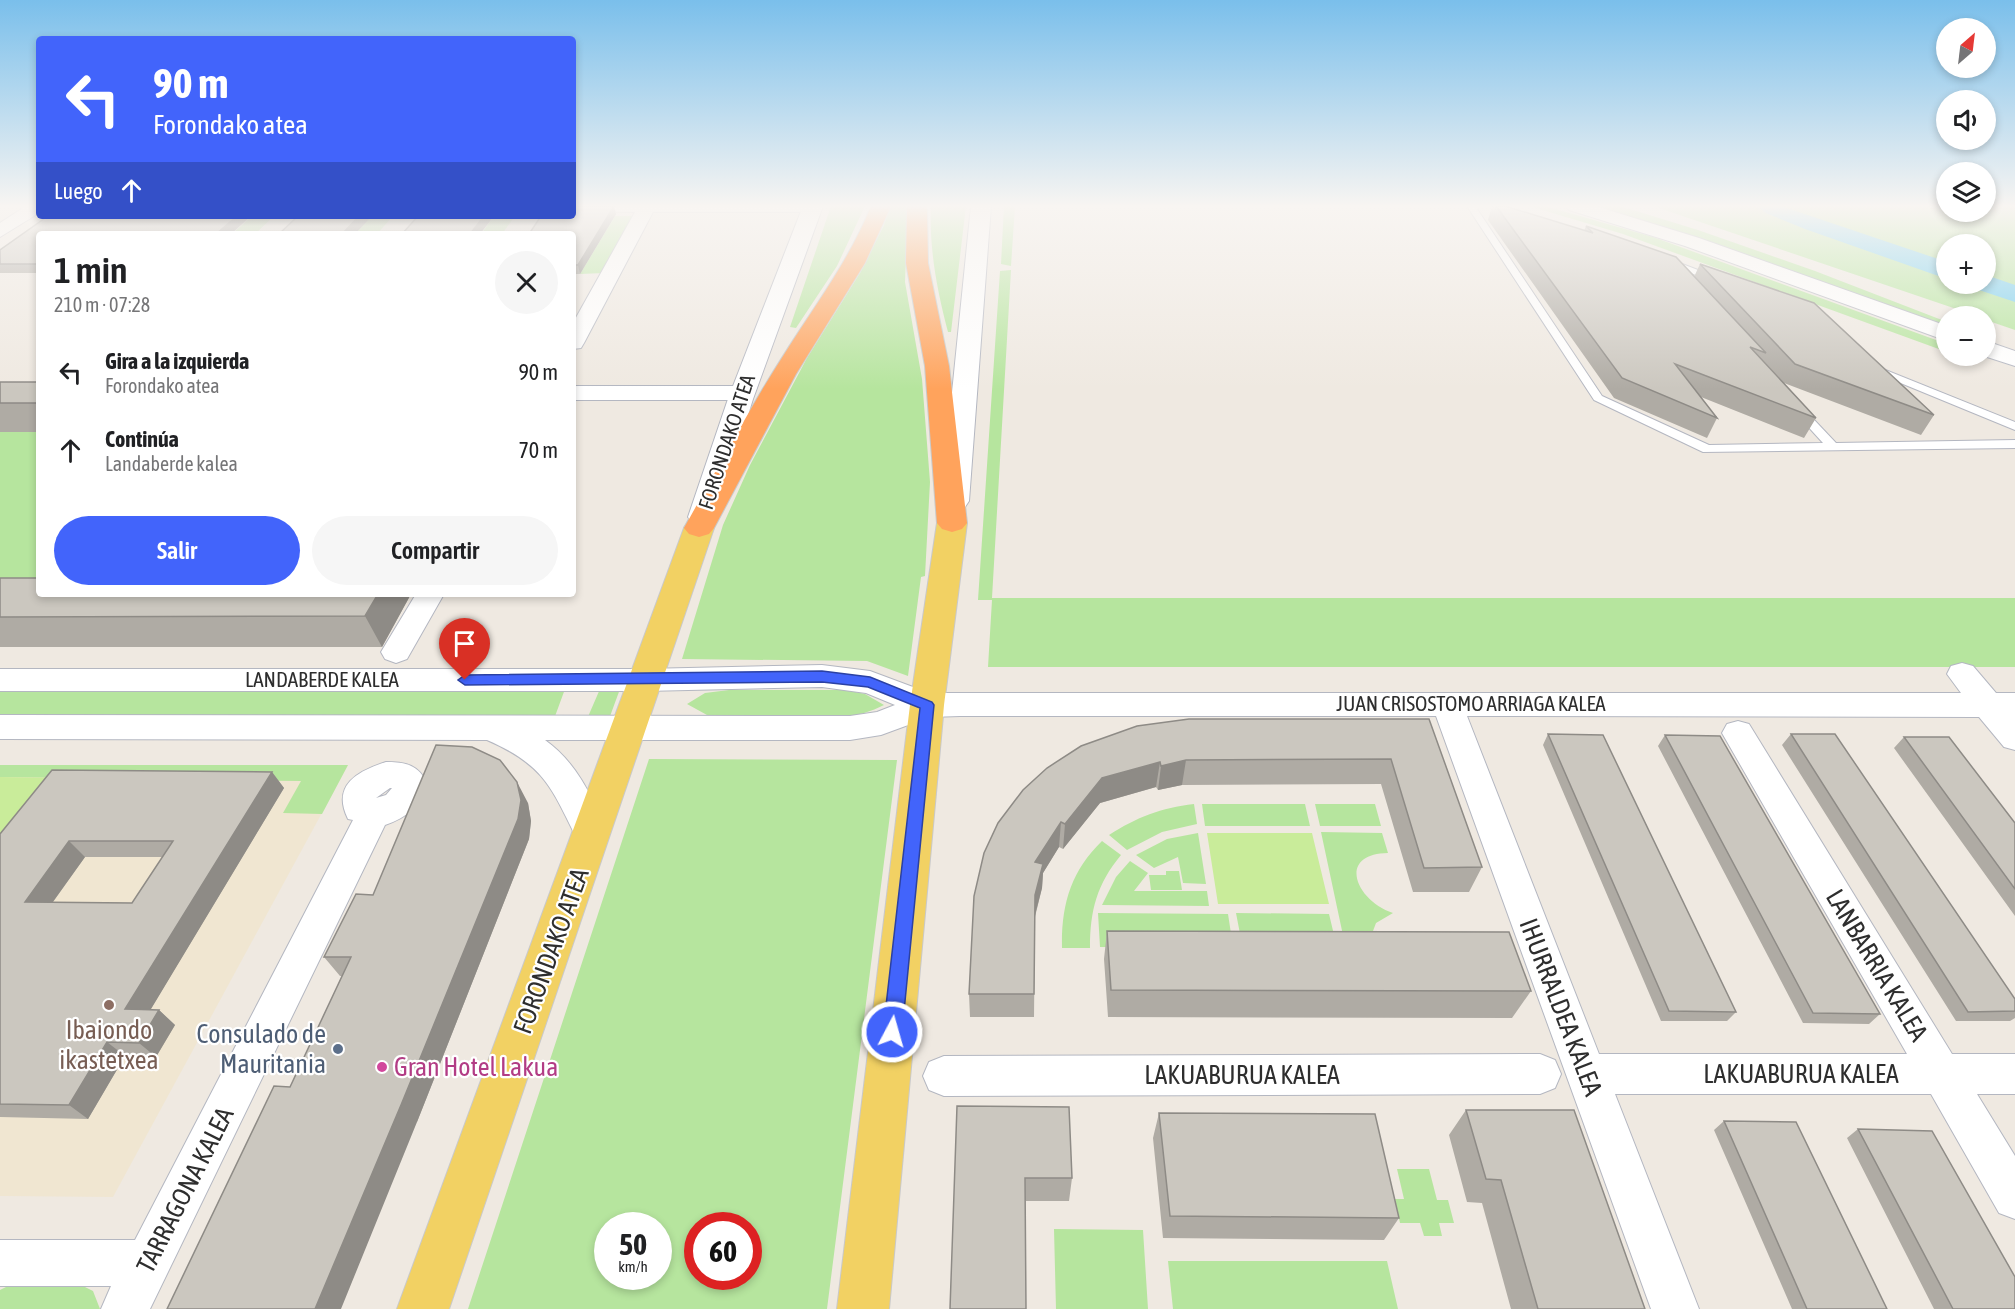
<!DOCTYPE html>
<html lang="es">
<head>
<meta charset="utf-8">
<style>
  body { margin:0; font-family:"Asap Condensed",sans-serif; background:#f6f6f6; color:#202124; height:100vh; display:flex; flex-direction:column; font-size:22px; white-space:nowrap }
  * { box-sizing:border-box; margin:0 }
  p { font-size:20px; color:#757577 }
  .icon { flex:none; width:33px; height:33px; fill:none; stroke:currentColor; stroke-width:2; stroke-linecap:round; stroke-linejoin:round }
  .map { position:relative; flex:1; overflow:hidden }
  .panel { position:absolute; left:36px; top:231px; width:540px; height:366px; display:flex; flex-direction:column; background:#fff; border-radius:6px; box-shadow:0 3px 9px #0003 }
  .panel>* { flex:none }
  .top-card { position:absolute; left:36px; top:36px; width:540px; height:183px; border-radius:6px; box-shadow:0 3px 9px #0003; background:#4264fb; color:#fff; overflow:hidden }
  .needle { width:39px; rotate:28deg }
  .buttons { position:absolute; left:1936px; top:18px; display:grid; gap:12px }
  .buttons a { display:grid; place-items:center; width:60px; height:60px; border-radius:50%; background:#fff; box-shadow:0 3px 9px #0003; font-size:30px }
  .speed { position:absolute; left:594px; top:1212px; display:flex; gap:12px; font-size:30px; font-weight:700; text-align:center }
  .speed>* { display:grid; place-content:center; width:78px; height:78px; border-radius:50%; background:#fff; box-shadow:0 3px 9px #0003; line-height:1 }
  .speed small { font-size:15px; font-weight:400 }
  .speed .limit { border:9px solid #d22; background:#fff; color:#111 }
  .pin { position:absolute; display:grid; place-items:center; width:51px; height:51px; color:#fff; margin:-62px -26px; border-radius:50% 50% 50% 0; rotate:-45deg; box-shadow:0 0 6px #0007 }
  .pin .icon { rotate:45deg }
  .me { position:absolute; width:66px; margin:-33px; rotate:6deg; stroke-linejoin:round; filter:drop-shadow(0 0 4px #0008) }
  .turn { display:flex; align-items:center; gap:21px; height:126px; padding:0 18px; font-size:27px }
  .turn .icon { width:78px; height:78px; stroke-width:2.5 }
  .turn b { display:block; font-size:42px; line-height:51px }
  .then { display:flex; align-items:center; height:57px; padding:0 18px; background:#0003; gap:12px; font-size:22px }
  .round { display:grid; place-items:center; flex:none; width:63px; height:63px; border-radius:32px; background:#f6f6f6 }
  .summary { display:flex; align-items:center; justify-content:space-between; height:102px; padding:0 18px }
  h1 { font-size:36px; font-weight:600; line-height:45px }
  .action { display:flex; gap:12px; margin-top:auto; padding:12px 18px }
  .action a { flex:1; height:69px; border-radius:36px; background:#4264fb; color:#fff; font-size:24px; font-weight:600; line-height:69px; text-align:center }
  .action a+a { background:#f6f6f6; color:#202124 }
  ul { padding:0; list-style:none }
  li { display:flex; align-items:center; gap:18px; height:78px; padding:0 18px }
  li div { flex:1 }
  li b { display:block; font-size:22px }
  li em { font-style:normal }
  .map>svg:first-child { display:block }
</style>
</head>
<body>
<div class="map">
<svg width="2015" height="1309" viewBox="0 0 2015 1309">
  <rect width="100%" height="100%" fill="#efe9e1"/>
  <!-- education -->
  <path fill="#f0e6d1" d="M0,765h348l-235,432 -113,-1z"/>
  <!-- green -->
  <path fill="#b6e59e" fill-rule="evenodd" d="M831,206h34l-28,60 -41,62 -6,-1z
    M890,206h18l-3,76 17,97 8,103 -5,94 -4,1 -13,99 -41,-15 -185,-2 41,-134 27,-60 57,-107 53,-85 24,-48z
    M931,206h35l-15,126h-3c-11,-42 -19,-83 -17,-126z
    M1004,206h11l-4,60 -10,-2z
    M1529,206h16l108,31 294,107v8l-324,-118z
    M1585,206h35l78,24 117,41 132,51v8z
    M1653,206h294v6h39v-6h29v124l-29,-10v-4h-9zM1947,244h39v40h-39z
    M274,216l-19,18h-23l19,-17z
    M393,216l-16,18h-22l16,-17z
    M494,216h21l-13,18h-21z
    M615,216h20l-31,57 -24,1z
    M1011,270l-19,328h1023v69h-1027l4,-67h-14l22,-329z
    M0,432h39v162l-39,14z
    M0,688l565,1 -11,30h-554z
    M600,689h20l-11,30h-22z
    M729,690h117l19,4 19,11c-45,23 -108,14 -159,14l-18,-4 -20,-11 18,-11z
    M649,759l248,1 -70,549h-359zM608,1226h50v50h-50zM698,1226h50v50h-50z
    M0,765h348l-26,49 -39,-1 18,-32 -301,-4z
    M1194,804l3,20 -35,8 -35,18 -18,-15c28,-18 52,-27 85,-31z
    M1202,804h103l5,22h-105z
    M1315,804h60l6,22h-61z
    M1321,832l61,1 6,20c-52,1 -32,48 5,60l-17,10 -6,16 -26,1z
    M1198,833l8,51 -23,-1 -5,-26 -24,11 -18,-13 31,-16z
    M1102,841l19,14c-24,29 -31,55 -31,93h-28c-1,-43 9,-77 40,-107z
    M1130,861l18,12 -14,18h73l2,15 -107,-1 14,-28z
    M1166,871h13l3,19h-31l-2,-15h17z
    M1098,913l130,1 4,26 -34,8 -98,-1z
    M1236,913l93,1 6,25h-94z
    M1397,1169h32l8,31h11l6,23h-15l3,13h-18l-4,-13h-20l-5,-24h9z
    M1054,1229l89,1 5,79h-92z
    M1168,1261h219l11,48h-225z
    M81,1285l12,6 7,18h-100v-19l8,-4z"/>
  <!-- pitch -->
  <path fill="#c9ec9a" d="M0,777l74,1 -74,79z
    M1207,833h105l17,71h-111z"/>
  <!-- water -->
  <path fill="#75cff0" d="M1757,206h24l166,56v17l-142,-50 -39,-16z
    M1986,275l29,10v17l-54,-18h25z"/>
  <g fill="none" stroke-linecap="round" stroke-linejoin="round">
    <defs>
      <path id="lane" d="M1467,206h8l127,190 107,49 114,-2 -31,-34 6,-4 4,2 34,36 179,-3v8l-312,4 -109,-52z
        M1663,259h6l50,19 -9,2 -47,-17z
        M1873,365l142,57v8l-146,-60v-4z"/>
      <path id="street" d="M26,206h13v7l-39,24v-14z
        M573,206h248l1,1 -9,5h-160l-69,131 -3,5 -8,1v-26l62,-111 -62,-1z
        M573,386h168l8,2 3,5 -3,5 -8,2h-168z
        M416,594h28l-37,65 -11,4 -11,-4 -4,-7z
        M1962,663l11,3 23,27h19v57l-11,-3 -25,-30 -512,-1 132,338h308l-185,-321 5,-9 11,-3 11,3 203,330h63v40h-38l38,62v63l-16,-6 -68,-119h-316l84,215h-48l-215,-593h-476l-30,1 -49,18 -31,5h-305c33,23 48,60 64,95l-5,10 -12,4 -12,-4c-28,-55 -33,-79 -93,-105l-487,-1v-24l850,1 27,-4 18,-7 -29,-12 -44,-6 -177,4h-645v-22h645l177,-4 48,6 59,22h1032l-14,-19 4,-8z
        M386,762c21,0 32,3 42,22 -9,23 -20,33 -43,41l-235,484h-49l10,-23h-111v-46h135l218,-420 -5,-1c-17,-34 10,-48 38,-57zM390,788h2l-6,7 -10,3z
        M1540,1054l15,6 6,14 -6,14 -15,6 -596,2 -15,-6 -6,-14 6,-14 15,-6z"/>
      <path id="secondary" d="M803,206h20l-70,193 -37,118 -4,6 -10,3 -10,-3 -4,-6 40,-118z
        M971,206h20l-22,295 -4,6 -10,3 -10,-3 -4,-6z
        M1566,206h29l104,32 248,88v15l-262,-95 -116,-36z
        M1986,341l29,10v15l-31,-10z"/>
      <path id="primary" d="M952,514l10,3 5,6 -23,182 -55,604h-52l73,-604 27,-182 5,-6z
        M699,519l10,3 5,6 -265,781h-52l287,-781 5,-6z"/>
      <path id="highway" d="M871,206h20l-26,57 -69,111 -82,154 -5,6 -10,3 -10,-3 -5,-6c33,-59 65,-119 101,-175 31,-49 65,-94 86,-147z
        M907,206h20l1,57 21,103 18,157 -5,6 -10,3 -10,-3 -5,-6 -12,-157 -19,-103z"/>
    </defs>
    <!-- lane casing -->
    <use href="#lane" stroke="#b4b7c1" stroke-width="2"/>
    <!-- street casing -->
    <use href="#street" stroke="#b4b7c1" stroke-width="2"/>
    <!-- secondary casing -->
    <use href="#secondary" stroke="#b4b7c1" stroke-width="2"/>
    <!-- primary casing -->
    <use href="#primary" stroke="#c9c9c9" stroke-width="2"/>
    <!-- highway casing -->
    <use href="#highway" stroke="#c9c9c9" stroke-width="2"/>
    <!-- lane -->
    <use href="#lane" fill="#fff" fill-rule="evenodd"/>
    <!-- street -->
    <use href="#street" fill="#fff" fill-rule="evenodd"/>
    <!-- secondary -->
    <use href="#secondary" fill="#fff" fill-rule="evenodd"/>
    <!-- primary -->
    <use href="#primary" fill="#f2d163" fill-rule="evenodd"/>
    <!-- highway -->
    <use href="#highway" fill="#ffa35c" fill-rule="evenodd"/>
  </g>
  <!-- wall -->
  <path fill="#afaba4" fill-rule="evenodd" d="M1492,206h13l79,25 2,-5 108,51 6,-13 234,151 -13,20 -137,-52 32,35 -12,20 -103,-41 16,21 -10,20 -93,-40 -126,-178z
    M616,214l-36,60h-7v-40z
    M39,234v39h-39v-23z
    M0,382h39v50h-39z
    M0,578l39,16h372l-29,53h-382z
    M1429,719l53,148 -13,25h-56l-32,-108 -199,1 -24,5 -2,-3 -56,16 -37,46 -4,-2 -16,26 -1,15 -7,29 -1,100h-64l-1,-23 78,-226z
    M1548,734l188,278 -9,9h-66l-118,-276z
    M1791,734l224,265v19l-5,3h-54l-174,-276z
    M1665,735l215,279 -11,10 -66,-1 -145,-277z
    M1904,737l111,86v93l-121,-168z
    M272,772l12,16 -134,222h9l16,15 -19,32 -31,-1 -37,63 -88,-2v-283zM85,857h78l-31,46 -79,-1z
    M528,803l3,18 -2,18 -112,283 -127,-35 52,-111h-2l-16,-19 49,-62z
    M1107,931l424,60 -19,27 -404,-1 -4,-58z
    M957,1106l115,72 -3,23h-43z
    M1466,1110l179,199h-134l-29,-106 -15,-1 -18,-67z
    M1159,1113l240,105 -15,22 -221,-2 -10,-100z
    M1724,1121l163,188h-95l-78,-179z
    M1858,1129l157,180h-81l-87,-171z"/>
  <!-- shaded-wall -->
  <path fill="#8e8b86" d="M614,206l2,8 -36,60 -2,-9z
    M237,216h14l-20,18h-15z
    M359,216h13l-17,18h-13z
    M484,216h10l-14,18h-10z
    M378,594h33l-29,53 -17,-31z
    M1186,760l-4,25 -24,5 3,-24z
    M1160,762l-4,25 -56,16 -37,46 2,-25 37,-46z
    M272,772l12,16 -142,236 -17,-15z
    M517,782l11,21 3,18 -2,18 -112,283 -76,187h-26z
    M1061,822l-2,25 -16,26 -1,15 -8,31 1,-57z
    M69,841l16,16 -43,60 -17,-15z
    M159,1010l16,15 -19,32 -17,-14z
    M107,1042l18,14 -37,63 -19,-14z"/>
  <!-- building -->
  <path fill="#cbc7bf" stroke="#8e8b86" stroke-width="1.5" fill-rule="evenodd" d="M573,206h41l-36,59h-5v-31h-44l12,-18h32z
    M1496,206h9l88,27 -7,-7 90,31 90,96 -16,-6 66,71 -141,-54 42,54 -95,-40z
    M48,216h189l-21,18h-177v30h-39v-14z
    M298,216h61l-17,18h-63z
    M418,216h66l-14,18h-68z
    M1700,264l114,39 120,112 -139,-51z
    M0,382h39v21h-39z
    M0,578h39v16h339l-13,22 -365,1z
    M1189,719h240l53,148 -58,1 -33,-109 -205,1 -25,6 -1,-4 -58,16 -37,46 -4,-2 -26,40 8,2 -8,31 -1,99h-65l5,-98 10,-43 14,-30 25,-33 24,-22 34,-22 56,-20z
    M1548,734l55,1 133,277 -67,-1z
    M1791,734h44l180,265v12l-47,1z
    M1665,735l55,1 160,278 -67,-1z
    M1904,737h45l66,86v66z
    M436,745l36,2 28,13 17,22 4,18 -3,19 -117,286 -86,204h-148l107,-223 16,1 61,-130h-27l32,-63 17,1z
    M52,770l220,2 -147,237 34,1 -20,33 -32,-1 -38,63 -69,-1v-270zM69,841h104l-41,62 -107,-1z
    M1107,931l402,1 22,59 -420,-1z
    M957,1106l112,1 3,71h-47l1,131h-76z
    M1466,1110h108l71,199h-107l-37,-129 -15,-1z
    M1159,1113l216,1 24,104 -229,-2z
    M1724,1121l72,1 91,187h-80z
    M1858,1129l74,2 83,146v32h-62z"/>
  <!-- sky -->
  <linearGradient id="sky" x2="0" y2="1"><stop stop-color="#7abfeb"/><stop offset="0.53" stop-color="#f8f5f2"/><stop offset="1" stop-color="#f8f5f2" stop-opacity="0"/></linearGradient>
  <rect width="2015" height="389" fill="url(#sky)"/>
  <!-- route -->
  <path fill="#4264fb" stroke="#2b41a3" stroke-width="1.5" d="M822,671l48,6 62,25 2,3 -32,327 -3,6 -7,3 -6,-3 -3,-6 37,-324 -52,-21 -46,-5 -357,3 -7,-5 7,-5z"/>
  <!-- markers -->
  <circle fill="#8d6e63" stroke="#fff" stroke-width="2" cx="109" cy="1005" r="6"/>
  <circle fill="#5c6f8a" stroke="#fff" stroke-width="2" cx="338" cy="1049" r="6"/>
  <circle fill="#d1479c" stroke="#fff" stroke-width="2" cx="382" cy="1067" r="6"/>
  <g text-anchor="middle" stroke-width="4.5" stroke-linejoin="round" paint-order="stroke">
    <!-- street labels -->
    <g font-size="21" fill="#2e2e2e" stroke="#fff">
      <text transform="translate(727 442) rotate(-72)" y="7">FORONDAKO ATEA</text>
      <text x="322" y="687">LANDABERDE KALEA</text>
      <text x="1471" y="711">JUAN CRISOSTOMO ARRIAGA KALEA</text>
    </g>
    <!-- near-street labels -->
    <g font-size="26" fill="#2e2e2e" stroke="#fff">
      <text transform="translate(551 951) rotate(-70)" y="9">FORONDAKO ATEA</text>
      <text transform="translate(1877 965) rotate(59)" y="9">LANBARRIA KALEA</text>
      <text transform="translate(1561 1007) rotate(69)" y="9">IHURRALDEA KALEA</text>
      <text x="1801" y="1083">LAKUABURUA KALEA</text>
      <text x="1242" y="1084">LAKUABURUA KALEA</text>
      <text transform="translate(185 1190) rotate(-63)" y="9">TARRAGONA KALEA</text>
    </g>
    <!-- near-education labels -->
    <g font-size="26" fill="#785e54" stroke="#fff">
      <text x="109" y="1039">Ibaiondo<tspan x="109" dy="30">ikastetxea</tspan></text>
    </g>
    <!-- near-service labels -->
    <g font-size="26" fill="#4e5e75" stroke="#fff" text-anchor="end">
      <text x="326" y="1043">Consulado de<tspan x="326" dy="30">Mauritania</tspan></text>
    </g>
    <!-- near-hotel labels -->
    <g font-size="26" fill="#b23c85" stroke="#fff" text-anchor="start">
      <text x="394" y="1076">Gran Hotel Lakua</text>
    </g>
  </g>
</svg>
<div class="buttons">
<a><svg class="needle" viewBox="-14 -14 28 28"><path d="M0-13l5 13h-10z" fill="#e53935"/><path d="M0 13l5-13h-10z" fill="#757577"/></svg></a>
<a><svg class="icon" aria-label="sound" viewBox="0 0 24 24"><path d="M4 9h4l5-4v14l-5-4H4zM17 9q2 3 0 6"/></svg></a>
<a><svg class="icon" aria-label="layers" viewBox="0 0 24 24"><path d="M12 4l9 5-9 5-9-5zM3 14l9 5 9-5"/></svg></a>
<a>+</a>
<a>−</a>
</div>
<div class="speed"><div>50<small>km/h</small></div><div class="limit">60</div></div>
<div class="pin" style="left:465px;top:680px;background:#d93025"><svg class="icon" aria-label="arrive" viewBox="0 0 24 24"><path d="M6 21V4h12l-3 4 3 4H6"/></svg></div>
<svg class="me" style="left:892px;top:1032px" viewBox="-20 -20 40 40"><circle r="17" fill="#4264fb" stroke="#fff" stroke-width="3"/><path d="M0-11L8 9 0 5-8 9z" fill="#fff"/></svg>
<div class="top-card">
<div class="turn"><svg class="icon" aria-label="left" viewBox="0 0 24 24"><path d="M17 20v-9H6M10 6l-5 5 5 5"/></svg><div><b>90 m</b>Forondako atea</div></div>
<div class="then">Luego<svg class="icon" aria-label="ahead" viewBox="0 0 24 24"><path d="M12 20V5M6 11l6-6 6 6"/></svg></div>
</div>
<section class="panel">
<div class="summary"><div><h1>1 min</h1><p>210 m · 07:28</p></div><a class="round"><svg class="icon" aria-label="close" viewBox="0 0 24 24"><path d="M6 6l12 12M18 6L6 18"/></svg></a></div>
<ul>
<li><svg class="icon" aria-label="left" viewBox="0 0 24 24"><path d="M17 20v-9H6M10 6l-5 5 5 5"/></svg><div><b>Gira a la izquierda</b><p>Forondako atea</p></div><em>90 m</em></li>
<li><svg class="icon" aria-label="ahead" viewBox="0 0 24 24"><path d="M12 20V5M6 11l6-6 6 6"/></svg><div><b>Continúa</b><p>Landaberde kalea</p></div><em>70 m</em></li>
</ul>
<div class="action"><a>Salir</a><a>Compartir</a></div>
</section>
</div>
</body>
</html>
